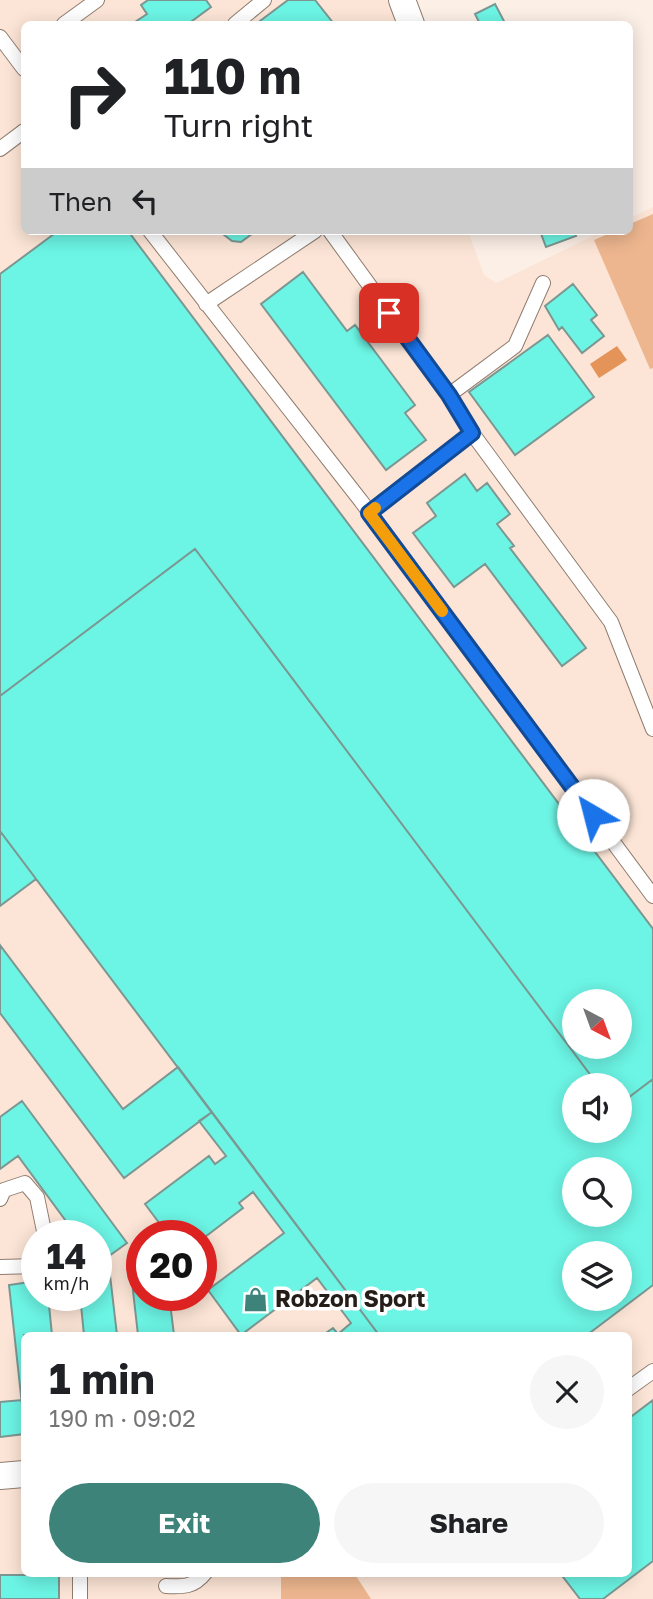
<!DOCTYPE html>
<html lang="en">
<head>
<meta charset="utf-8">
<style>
  body { margin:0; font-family:"Golos Text",sans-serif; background:#f6f6f6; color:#202124; height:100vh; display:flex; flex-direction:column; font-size:26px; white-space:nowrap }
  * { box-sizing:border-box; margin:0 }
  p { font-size:23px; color:#757577 }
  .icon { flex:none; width:38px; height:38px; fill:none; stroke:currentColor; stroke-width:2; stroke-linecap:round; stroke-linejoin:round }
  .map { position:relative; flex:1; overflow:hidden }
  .details { position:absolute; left:21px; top:1332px; width:611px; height:245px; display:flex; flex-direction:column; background:#fff; border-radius:10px; box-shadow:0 4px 18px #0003 }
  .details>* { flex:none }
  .top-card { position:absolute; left:21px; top:21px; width:612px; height:214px; border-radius:10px; box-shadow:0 4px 18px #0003; background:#fff; color:#202124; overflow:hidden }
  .needle { width:46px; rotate:139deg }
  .fabs { position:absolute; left:562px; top:989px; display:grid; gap:14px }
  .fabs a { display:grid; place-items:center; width:70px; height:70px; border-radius:50%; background:#fff; box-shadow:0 4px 18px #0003; font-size:35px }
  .speed { position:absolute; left:21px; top:1220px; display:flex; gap:14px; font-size:35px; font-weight:700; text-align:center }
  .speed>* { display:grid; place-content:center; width:91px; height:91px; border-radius:50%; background:#fff; box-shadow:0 4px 18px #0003; line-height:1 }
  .speed small { font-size:18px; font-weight:400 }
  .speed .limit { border:10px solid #d22; background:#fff; color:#111 }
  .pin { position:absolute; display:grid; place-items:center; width:60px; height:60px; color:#fff; margin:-30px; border-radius:14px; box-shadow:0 4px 10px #0006 }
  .me { position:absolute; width:77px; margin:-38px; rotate:323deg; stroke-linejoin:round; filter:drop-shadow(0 0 5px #0008) }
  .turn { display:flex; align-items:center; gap:24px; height:147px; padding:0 28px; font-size:32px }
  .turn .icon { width:91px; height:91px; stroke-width:2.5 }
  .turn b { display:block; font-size:49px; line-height:60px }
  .then { display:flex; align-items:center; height:66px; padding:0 28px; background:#0003; gap:14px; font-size:26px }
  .round { display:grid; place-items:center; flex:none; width:74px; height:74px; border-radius:37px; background:#f6f6f6 }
  .headline { display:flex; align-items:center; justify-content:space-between; height:119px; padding:0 28px }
  h1 { font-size:42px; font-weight:700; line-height:52px }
  .button { display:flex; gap:14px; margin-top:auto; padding:14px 28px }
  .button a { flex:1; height:80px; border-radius:42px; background:#3d837a; color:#fff; font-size:28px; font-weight:700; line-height:80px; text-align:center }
  .button a+a { background:#f6f6f6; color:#202124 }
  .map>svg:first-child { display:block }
</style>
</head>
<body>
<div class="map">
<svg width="653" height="1599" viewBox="0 0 653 1599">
  <rect width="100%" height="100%" fill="#fcefe6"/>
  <!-- built -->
  <path fill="#fce5d6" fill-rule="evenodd" d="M0,0h387l10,24h-373v207h444l16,44 12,8 107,-52h27v-13l23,-11v1392h-653zM574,1001h46v45h-46zM574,1085h46v45h-46zM574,1169h46v45h-46zM37,1236h59v59h-59zM142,1236h59v59h-59zM574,1253h46v45h-46zM24,1335h604v238h-604z"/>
  <!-- green -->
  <path fill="#edb68f" d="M653,214v154l-3,1 -56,-129 21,-9h15v-7z
    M281,1573h73l17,26h-90z"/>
  <!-- water -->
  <path fill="#e49458" d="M617,346l10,14 -28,18 -9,-14z"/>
  <!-- building -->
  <path fill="#6cf5e5" stroke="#7c9792" stroke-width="2" fill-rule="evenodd" d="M148,0h58l5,7 -23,17h-56l15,-10 -6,-9z
    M288,0h27l19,24h-78z
    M495,4l10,19 -25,1 -5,-10z
    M58,231h70l525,698v150l-33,25v-19h-22l-403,-536 -195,147v-422zM574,1001h46v45h-46z
    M219,231h37l-15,11 -9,-1z
    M540,231h34l2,5 -30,11z
    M303,272l44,59 8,-6 60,80 -10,8 21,27 -40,30 -125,-166z
    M573,284l24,31 -6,5 13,16 -22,17 -20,-26 -3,3 -14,-24z
    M548,335l46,62 -79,58 -46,-63z
    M465,474l12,17 10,-8 23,31 -13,10 17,22 -4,2 76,100 -24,18 -77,-102 -31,23 -41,-54 23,-17 -9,-13z
    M195,549l403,536h-24v45h46v-26l33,-25v206l-66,50h-208l-379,-504v-135zM574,1169h46v45h-46zM574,1253h46v45h-46z
    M0,831l36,48 -36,27z
    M0,945l123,164 55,-42 34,45 -88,66 -124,-165z
    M22,1101l105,142 -29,21 -2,-28h-19l-59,-80 -18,13v-52z
    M212,1112l167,223h-56l10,-7 5,6 13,-11 -34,-45 -76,57 -33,-45 76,-57 -31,-41 -14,11 4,5 -42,32v-4h-32l-24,-32 64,-48 6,8 11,-8 -27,-35z
    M142,1271v24h27l5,40h-36l-7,-62z
    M110,1275l7,60h-33l-4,-40h16v-18z
    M37,1281v14h11l4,40h-28v88l-15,-138z
    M22,1400l2,34 -24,3v-35z
    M653,1400v161l-50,38h-23l-20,-26h68v-154z
    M0,1575h59v24h-59z"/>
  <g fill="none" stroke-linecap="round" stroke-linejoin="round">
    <defs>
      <path id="lane" d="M64,24l33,-24
        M235,24l29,-24
        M0,37l24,32
        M0,149l24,-18
        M150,231l211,270 292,395
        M330,231l119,164
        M206,304l109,-73
        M472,433l-23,-38 66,-49 28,-63
        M369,513l103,-80 139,189 42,107
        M0,1199l4,-9 21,-7 12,14 8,39
        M0,1267l37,-1
        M628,1389l25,-18
        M166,1586c17,1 28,1 39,-13
        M80,1599v-26"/>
      <path id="street" d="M402,0l9,24
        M0,1476l24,-2"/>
    </defs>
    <!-- lane casing -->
    <use href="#lane" stroke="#907d70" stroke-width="16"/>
    <!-- street casing -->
    <use href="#street" stroke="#907d70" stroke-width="28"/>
    <!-- lane -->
    <use href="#lane" stroke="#fff" stroke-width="14"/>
    <!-- street -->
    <use href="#street" stroke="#fff" stroke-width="26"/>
  </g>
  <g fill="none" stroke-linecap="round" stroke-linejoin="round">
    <defs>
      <path id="route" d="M389,313l60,82 23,38 -103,80 224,302"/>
    </defs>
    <!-- route casing -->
    <use href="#route" stroke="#114b97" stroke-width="18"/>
    <!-- route -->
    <use href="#route" stroke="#1a73e8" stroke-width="12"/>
    <!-- slow -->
    <path stroke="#f59e0b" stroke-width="12" d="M375,508l-6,5 73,98"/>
  </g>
  <!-- icons -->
  <defs>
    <symbol id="shop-bare" viewBox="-9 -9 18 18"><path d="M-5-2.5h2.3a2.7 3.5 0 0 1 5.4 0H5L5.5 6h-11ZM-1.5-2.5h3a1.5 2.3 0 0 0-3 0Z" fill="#3d837a" stroke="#fff" stroke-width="2.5" paint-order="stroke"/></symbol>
  </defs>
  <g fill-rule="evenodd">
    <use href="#shop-bare" x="238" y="1282" width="35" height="35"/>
  </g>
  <g text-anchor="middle" stroke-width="7" stroke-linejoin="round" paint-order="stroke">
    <!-- poi labels -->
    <g font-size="23" font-weight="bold" fill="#251d18" stroke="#fff" text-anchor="start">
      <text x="275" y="1307">Robzon Sport</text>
    </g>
  </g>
</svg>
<div class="fabs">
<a><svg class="needle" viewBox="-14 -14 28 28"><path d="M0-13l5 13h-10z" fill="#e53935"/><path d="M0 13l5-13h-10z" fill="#757577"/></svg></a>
<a><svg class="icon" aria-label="sound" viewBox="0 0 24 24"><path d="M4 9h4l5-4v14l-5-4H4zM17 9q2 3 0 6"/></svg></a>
<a><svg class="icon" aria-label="search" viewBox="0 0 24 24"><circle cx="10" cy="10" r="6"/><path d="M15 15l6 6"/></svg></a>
<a><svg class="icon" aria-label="layers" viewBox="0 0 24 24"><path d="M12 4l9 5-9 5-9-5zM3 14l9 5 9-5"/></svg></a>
</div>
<div class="speed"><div>14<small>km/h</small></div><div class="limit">20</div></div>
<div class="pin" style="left:389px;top:313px;background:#d93025"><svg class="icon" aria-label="arrive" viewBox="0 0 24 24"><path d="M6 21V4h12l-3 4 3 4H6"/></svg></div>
<svg class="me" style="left:593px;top:815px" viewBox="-20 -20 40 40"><circle r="19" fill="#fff"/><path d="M0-13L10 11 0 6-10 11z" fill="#1a73e8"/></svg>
<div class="top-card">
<div class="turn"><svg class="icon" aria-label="right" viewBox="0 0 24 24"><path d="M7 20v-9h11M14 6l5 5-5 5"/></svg><div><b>110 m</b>Turn right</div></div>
<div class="then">Then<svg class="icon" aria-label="left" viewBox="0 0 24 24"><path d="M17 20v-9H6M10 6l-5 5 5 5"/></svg></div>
</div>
<section class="details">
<div class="headline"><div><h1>1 min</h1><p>190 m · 09:02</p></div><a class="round"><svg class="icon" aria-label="close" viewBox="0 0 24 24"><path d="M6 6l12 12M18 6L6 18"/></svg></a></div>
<div class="button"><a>Exit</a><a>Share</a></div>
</section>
</div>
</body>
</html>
